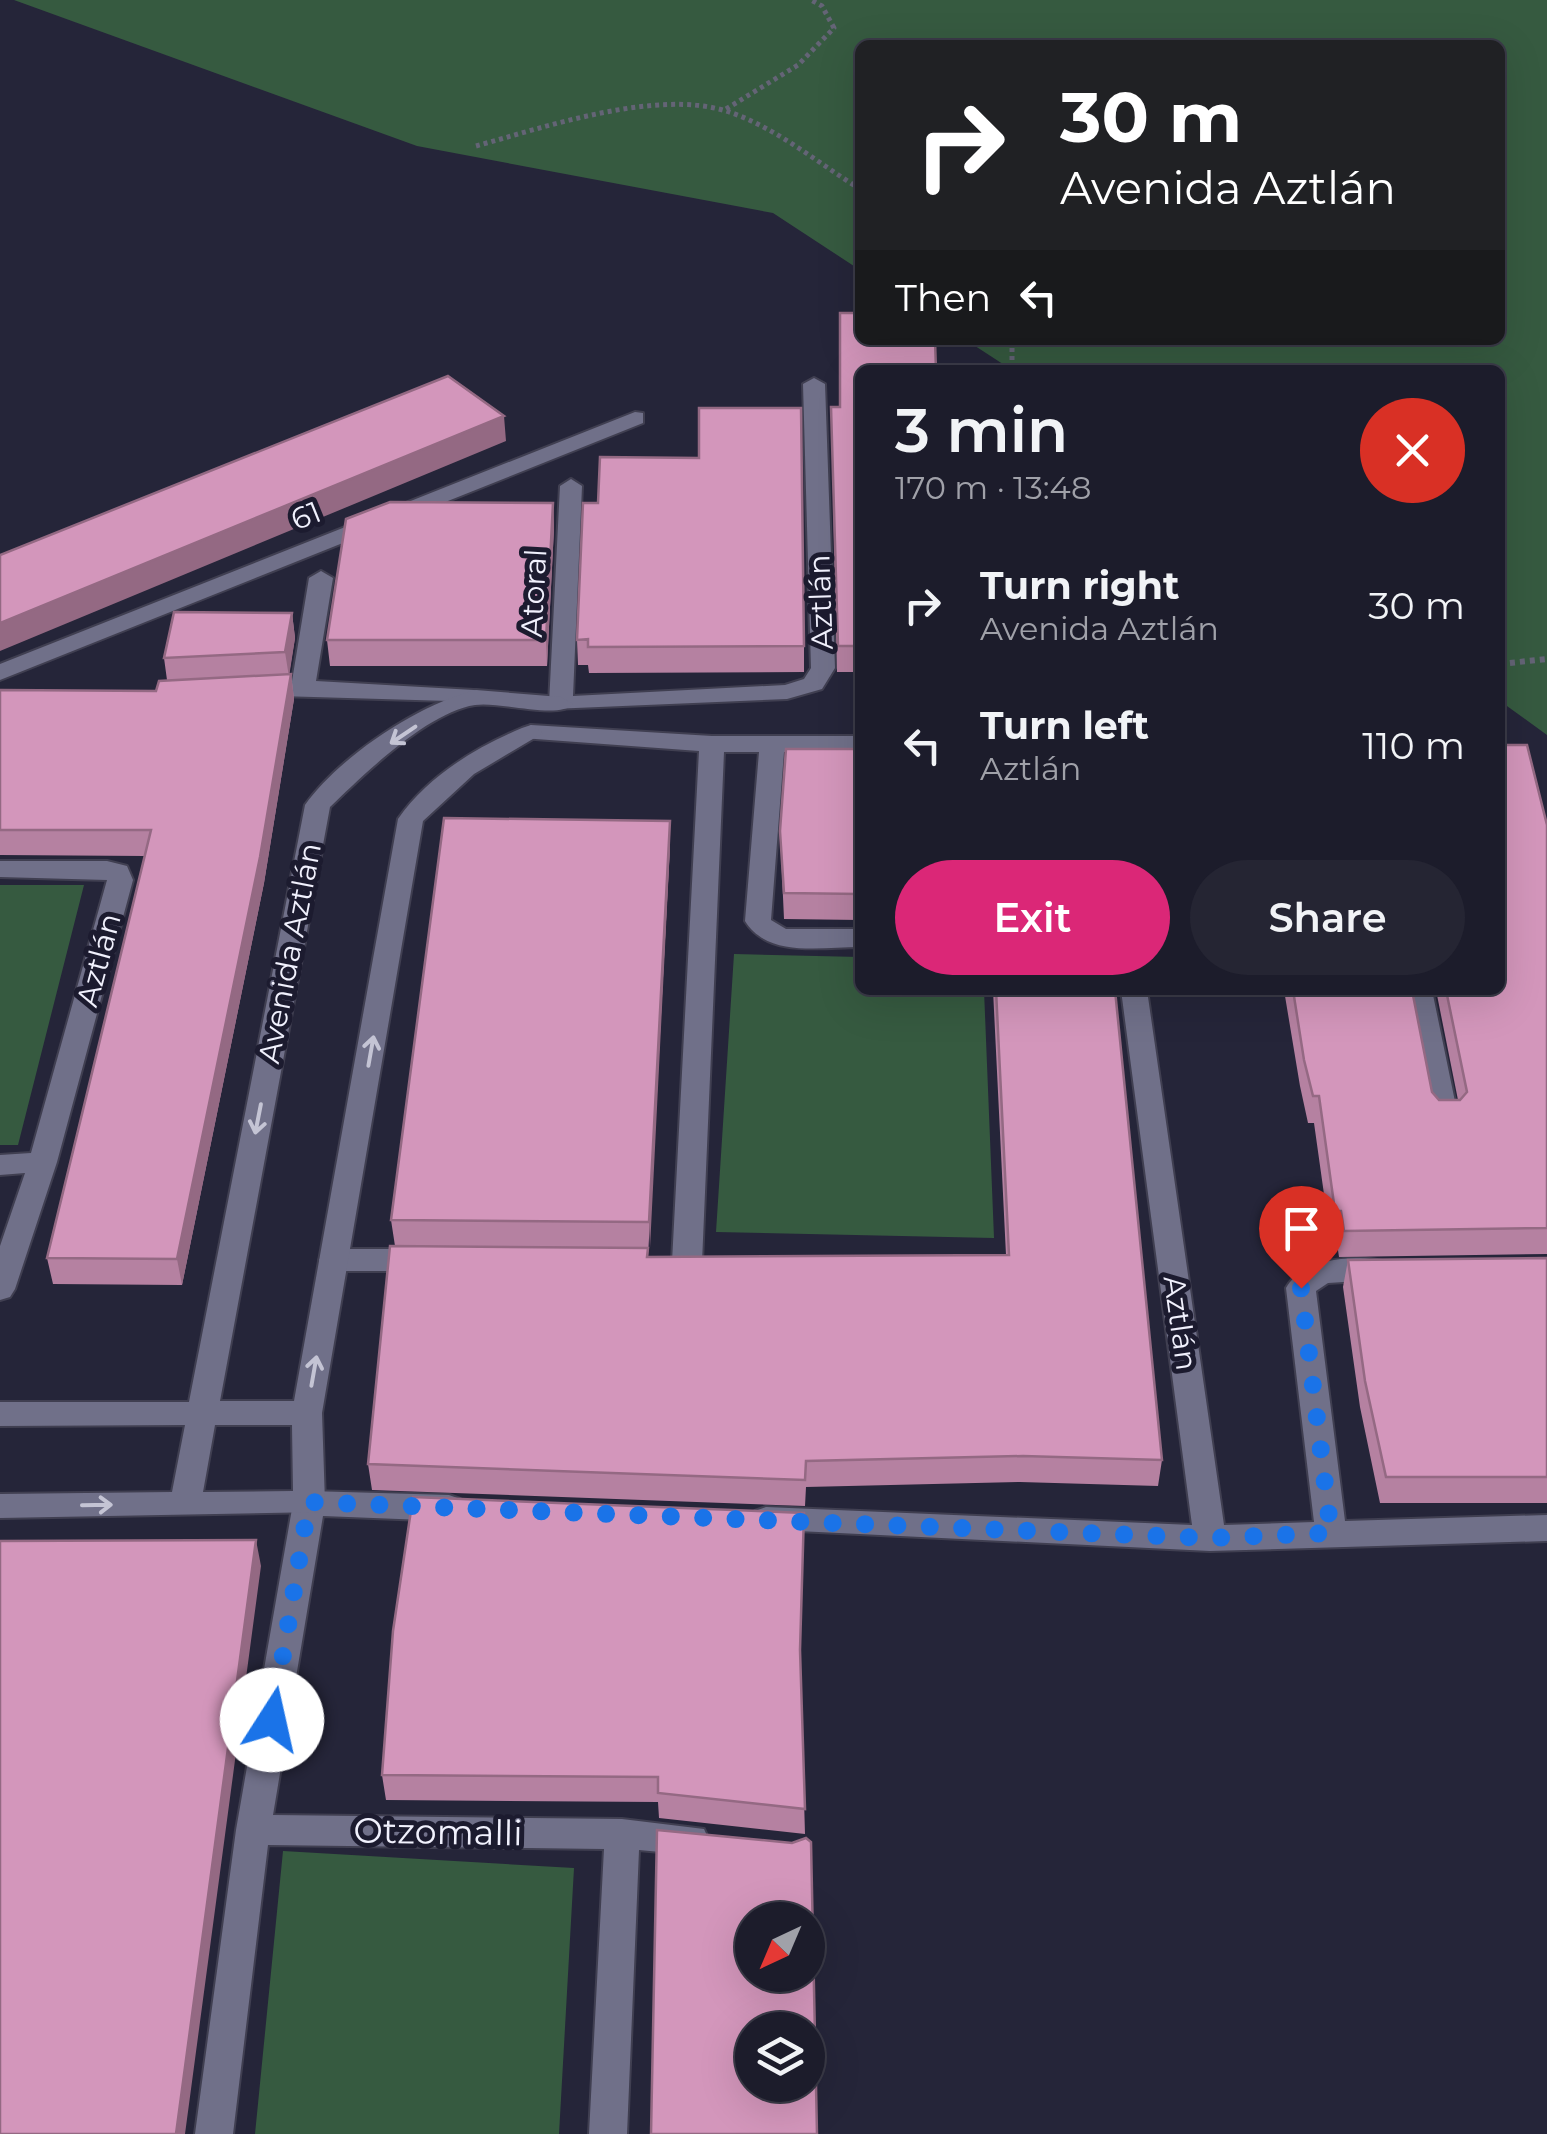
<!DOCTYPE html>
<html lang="en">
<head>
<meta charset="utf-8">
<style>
  body { margin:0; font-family:Montserrat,sans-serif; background:#252533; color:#f1f3f6; height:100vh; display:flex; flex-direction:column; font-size:38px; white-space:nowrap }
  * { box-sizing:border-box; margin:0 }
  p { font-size:32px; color:#a0a1a9 }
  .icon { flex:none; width:55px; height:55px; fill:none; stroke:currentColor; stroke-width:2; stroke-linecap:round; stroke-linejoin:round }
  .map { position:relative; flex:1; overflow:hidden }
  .drawer { position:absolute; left:855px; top:365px; width:650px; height:630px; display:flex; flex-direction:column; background:#1c1c2b; border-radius:15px; box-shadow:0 10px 40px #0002,0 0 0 2px #3a3a47 }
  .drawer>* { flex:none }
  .guide { position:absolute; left:855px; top:40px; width:650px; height:305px; border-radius:15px; box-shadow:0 10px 40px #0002,0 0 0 2px #3a3a47; background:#202124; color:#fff; overflow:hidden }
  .needle { width:65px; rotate:224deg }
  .buttons { position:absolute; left:735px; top:1902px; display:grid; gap:20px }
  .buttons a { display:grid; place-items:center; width:90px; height:90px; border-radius:50%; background:#1c1c2b; box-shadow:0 10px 40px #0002,0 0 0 2px #3a3a47; font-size:50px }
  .pin { position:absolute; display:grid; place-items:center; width:85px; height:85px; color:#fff; margin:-102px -42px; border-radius:50% 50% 50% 0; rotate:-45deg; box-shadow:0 0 10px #0007 }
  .pin .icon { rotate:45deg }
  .me { position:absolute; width:110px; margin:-55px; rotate:10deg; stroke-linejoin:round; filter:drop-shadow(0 0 8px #0008) }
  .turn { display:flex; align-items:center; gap:35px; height:210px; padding:0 40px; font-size:45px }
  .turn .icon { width:130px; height:130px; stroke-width:2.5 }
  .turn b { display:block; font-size:70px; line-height:85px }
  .then { display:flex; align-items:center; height:95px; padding:0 40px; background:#0003; gap:20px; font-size:38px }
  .round { display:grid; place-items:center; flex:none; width:105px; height:105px; border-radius:52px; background:#252533 }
  .head { display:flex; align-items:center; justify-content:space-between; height:170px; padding:0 40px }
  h1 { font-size:60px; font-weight:600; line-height:75px }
  .primary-button { display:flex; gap:20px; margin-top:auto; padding:20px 40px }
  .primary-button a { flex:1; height:115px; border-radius:60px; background:#db2777; color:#fff; font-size:40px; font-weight:600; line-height:115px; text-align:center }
  .primary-button a+a { background:#252533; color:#f1f3f6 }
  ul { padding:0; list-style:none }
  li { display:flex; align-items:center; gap:30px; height:140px; padding:0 40px }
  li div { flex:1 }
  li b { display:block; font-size:38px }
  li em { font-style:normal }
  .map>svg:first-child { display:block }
</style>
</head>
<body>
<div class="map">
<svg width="1547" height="2134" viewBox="0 0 1547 2134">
  <rect width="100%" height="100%" fill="#252539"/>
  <!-- green -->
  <path fill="#365a40" d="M14,0h1533v735l-47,-34v-331h-488l-46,-30h534v-295h-640v225l-87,-57 -356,-67z
    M0,885h84l-66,260h-18z
    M734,954l126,3v33h124l10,248 -278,-6z
    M283,1851l291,17 -15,266h-304z"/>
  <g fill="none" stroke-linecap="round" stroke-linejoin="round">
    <defs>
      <path id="minor" d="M814,378l11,6 10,284 -13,21 -35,10 -235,10 -3,-5 11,-218 11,-7 11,7 -9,210 212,-11 19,-6 7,-11 -8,-284z
        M635,412l8,1v10l-643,257v-16z
        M321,571l12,7 -17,103 158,9 9,2 3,5 -3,5 -236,-7 -3,-5 3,-5 45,-4 17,-103z
        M531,725l181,11h148v16h-76l-13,168 15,9h74v18c-39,0 -92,11 -115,-26l14,-169h-35l-22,510 -5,8h-20l-5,-8 27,-511 -177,-13 -3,-5z
        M0,861h107l20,5 6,14 -76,282 -42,127 -5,8 -10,3v-54l25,-73 -25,2v-20l31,-2 76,-273 -107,-3z
        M1121,990h26l77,535 90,-3 -28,-234c18,-32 74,-34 105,-25l5,8 -5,8 -63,4 -12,8 29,230 202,-6v26l-337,10 -455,-22 -5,-9 5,-9 11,-4 426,18z
        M1406,990h26l26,126 -4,7h-20l-4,-7z
        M334,1249h88l10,3 5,8 -5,8 -10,3h-88l-10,-3 -5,-8 5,-8z
        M309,1491l140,4 11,4 5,9 -5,9 -11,4 -126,-5 -50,299 349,4 82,10 5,11 -5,11 -12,4 -53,-5 -12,284h-38l15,-285 -336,-4 -35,289h-38l41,-304 57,-327 5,-9z"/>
      <path id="tertiary" d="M476,690l85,7 12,7c-14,16 -73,-3 -98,1 -47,7 -111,69 -145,102l-110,594h74l104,-582c30,-43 77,-71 124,-91l9,-3 12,8 -69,41 -51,47 -101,592 3,90 -5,9 -320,6v-24l172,-2 13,-67 -185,1v-24h189l116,-597c35,-49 114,-101 171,-115zM215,1425h77l1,66 -90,1z"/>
    </defs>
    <!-- minor casing -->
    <use href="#minor" stroke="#403f51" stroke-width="4"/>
    <!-- tertiary casing -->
    <use href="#tertiary" stroke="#403f51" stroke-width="4"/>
    <!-- path-far1 -->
    <path stroke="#646476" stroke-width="5" stroke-dasharray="4 4" stroke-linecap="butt" d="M726,109l72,-44 36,-37 -12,-22 -11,-6
      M476,146c69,-19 180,-57 250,-35 48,15 92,52 134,78
      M1012,340v30"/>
    <!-- path -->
    <path stroke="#646476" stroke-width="6" stroke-dasharray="5 5" stroke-linecap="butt" d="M1500,664l47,-5"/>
    <!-- minor -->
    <use href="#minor" fill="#707089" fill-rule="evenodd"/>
    <!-- tertiary -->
    <use href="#tertiary" fill="#707089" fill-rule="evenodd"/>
  </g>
  <!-- wall -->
  <path fill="#b581a1" d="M860,370v302h-23l-6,-265h9z
    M553,503l1,25 -7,138h-217l-3,-26z
    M292,613l3,25 -6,36h2l3,25 -30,184 -82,402 -129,-1 -6,-26 98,-402 -145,-1v-165l156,1 11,-11 -3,-22z
    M577,640l227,6v26l-215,1 -1,-8h-10z
    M860,749v171l-76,-1 -4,-88z
    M670,821v26l-22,410 358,-2 -13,-265h122l47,470 -4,26 -138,-4 -214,5 -1,19 -433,-16 -4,-26 27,-218 -4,-26z
    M1547,825v429l-208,3 -3,-20h-6l-16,-114h-6l-8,-37 -16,-96h128l20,102 7,8h19l-22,-110h64z
    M1547,1258v245h-167l-20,-96 -17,-120 5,-27z
    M800,1659l5,175 -146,-16 -1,-16 -272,-2 -4,-25z"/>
  <!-- shaded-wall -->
  <path fill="#946983" d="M504,416l2,25 -506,210v-28z
    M553,503l1,25 -7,138 -1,-26z
    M292,613l3,25 -6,39 -4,-25z
    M291,674l3,25 -30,184 -82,402 -5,-26z
    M670,821v26l-20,401 -1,-26z
    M256,1540l5,26 -76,568h-9z"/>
  <!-- building -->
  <path fill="#d396bb" stroke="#946983" stroke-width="2.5" fill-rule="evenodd" d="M840,313h20v27h75l1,30h-76v276h-22l-7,-239h9z
    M448,376l56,40 -504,207v-68z
    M699,408h102l3,238 -216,1v-8l-11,1 6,-137h15l2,-46 99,1z
    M390,502l163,1 -7,137h-219l19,-121z
    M174,612l118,1 -7,39 -121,6z
    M291,674l-31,183 -83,402 -130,-1 104,-428h-151v-140l156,1 3,-10z
    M1500,745h27l20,80v403l-203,3 -3,-20h-6l-16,-115h-6l-9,-36 -11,-70h119l20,102 7,8h21l7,-8 -21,-102h54z
    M786,749h74v145l-76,-1 -4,-62z
    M444,818l226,3 -21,401 -258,-2z
    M996,990h119l47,470 -139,-4 -217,5 -1,19 -437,-16 22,-218 258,2 -1,9 362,-2z
    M1547,1258v219h-161l-21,-96 -17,-121z
    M413,1497l391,16 -4,137 5,159 -147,-16v-16l-276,-2 11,-144z
    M256,1540l-80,594h-176v-593z
    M657,1830l135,13 14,-5 5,4 6,292h-166zM752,1920h56v55h-56zM752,2030h56v55h-56z"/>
  <!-- one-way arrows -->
  <defs><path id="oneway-shaft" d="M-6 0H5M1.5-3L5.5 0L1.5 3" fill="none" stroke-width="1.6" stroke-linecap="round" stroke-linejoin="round" transform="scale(2.5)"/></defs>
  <g stroke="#c4c4d4">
    <use href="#oneway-shaft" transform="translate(403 735) rotate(146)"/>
    <use href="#oneway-shaft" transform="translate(371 1051) rotate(-80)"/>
    <use href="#oneway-shaft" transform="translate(258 1119) rotate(101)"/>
    <use href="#oneway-shaft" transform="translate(314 1371) rotate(-80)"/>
    <use href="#oneway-shaft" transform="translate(97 1505) rotate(-1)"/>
  </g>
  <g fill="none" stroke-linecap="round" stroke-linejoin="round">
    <!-- route -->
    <path stroke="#1a73e8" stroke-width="18" stroke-dasharray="0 32.4" d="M272,1720l37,-218 901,36 121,-5 -30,-245"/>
  </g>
  <g text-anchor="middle" stroke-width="10" stroke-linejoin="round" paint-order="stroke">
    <!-- street labels -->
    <g font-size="30" fill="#f1f1fd" stroke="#1c1b2f">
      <text transform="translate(306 516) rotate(-22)" y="10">61</text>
      <text transform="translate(534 593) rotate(-87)" y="10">Atoral</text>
      <text transform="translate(821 602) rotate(-92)" y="10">Aztlán</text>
      <text transform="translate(290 953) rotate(-79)" y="10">Avenida Aztlán</text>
      <text transform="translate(99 960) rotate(-75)" y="10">Aztlán</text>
      <text transform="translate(1180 1323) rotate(82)" y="10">Aztlán</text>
    </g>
    <!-- near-street labels -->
    <g font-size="35" fill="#f1f1fd" stroke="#1c1b2f">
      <text transform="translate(438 1832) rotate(1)" y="12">Otzomalli</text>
    </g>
  </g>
</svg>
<div class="buttons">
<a><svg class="needle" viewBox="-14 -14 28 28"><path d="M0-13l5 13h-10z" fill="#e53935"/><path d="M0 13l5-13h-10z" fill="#a0a1a9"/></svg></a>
<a><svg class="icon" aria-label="layers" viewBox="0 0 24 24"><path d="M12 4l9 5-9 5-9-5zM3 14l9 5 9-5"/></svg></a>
</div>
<div class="pin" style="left:1301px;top:1288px;background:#d93025"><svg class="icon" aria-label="arrive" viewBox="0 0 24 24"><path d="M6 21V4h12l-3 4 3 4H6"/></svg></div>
<svg class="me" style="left:272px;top:1720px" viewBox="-20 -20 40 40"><circle r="19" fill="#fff"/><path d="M0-13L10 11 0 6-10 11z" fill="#1a73e8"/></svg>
<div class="guide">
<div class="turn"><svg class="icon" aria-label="right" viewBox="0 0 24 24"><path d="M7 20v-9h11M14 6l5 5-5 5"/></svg><div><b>30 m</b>Avenida Aztlán</div></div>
<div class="then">Then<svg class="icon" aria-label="left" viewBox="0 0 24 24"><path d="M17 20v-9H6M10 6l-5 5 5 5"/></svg></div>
</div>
<section class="drawer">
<div class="head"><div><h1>3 min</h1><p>170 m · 13:48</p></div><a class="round" style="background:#d93025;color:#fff"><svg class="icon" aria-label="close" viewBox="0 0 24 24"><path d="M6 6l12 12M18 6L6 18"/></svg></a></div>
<ul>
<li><svg class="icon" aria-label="right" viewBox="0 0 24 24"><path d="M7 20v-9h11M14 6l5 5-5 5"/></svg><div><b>Turn right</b><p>Avenida Aztlán</p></div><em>30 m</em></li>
<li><svg class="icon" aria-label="left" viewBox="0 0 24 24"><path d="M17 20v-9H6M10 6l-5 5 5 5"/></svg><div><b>Turn left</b><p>Aztlán</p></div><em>110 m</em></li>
</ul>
<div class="primary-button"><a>Exit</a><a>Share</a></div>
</section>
</div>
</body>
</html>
